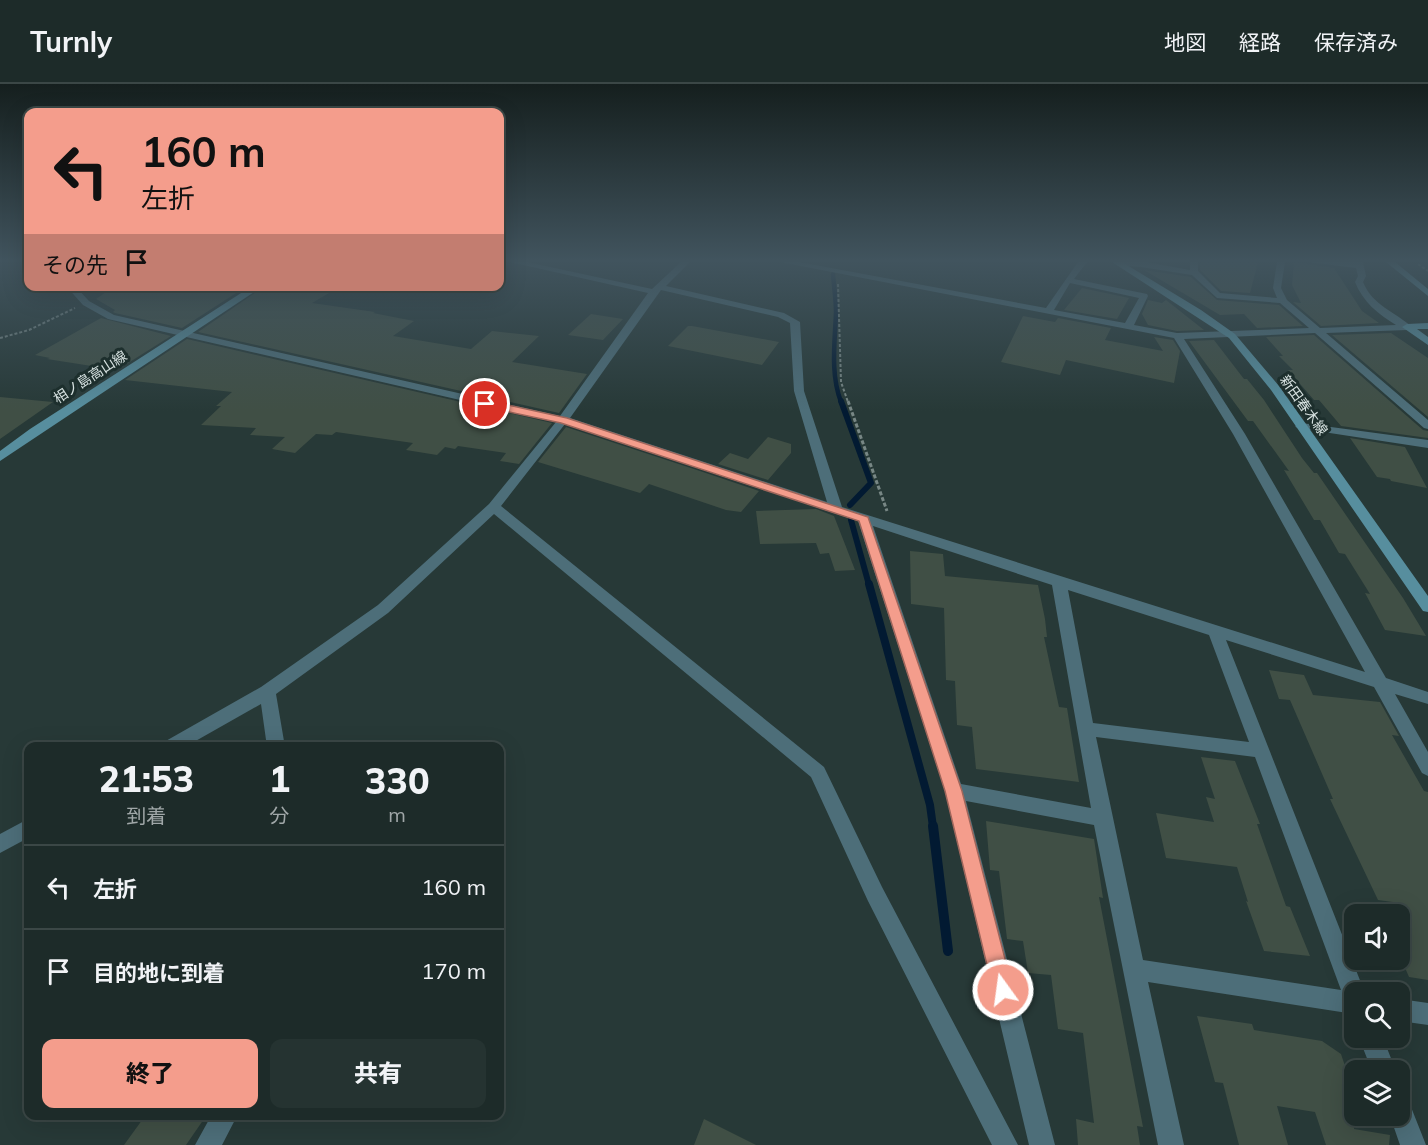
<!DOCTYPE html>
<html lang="ja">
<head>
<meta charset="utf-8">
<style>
  body { margin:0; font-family:Mulish,"Noto Sans JP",sans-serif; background:#253331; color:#f1f3f6; height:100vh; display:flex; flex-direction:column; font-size:22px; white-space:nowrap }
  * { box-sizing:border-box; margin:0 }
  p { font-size:20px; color:#a0a7a8 }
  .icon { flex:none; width:33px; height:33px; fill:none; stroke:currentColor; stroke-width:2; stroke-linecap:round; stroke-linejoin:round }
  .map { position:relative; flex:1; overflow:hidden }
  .side { position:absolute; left:24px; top:658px; width:480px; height:378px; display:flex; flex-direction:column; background:#1d2b29; border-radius:12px; box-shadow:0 6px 24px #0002,0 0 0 2px #3b4746 }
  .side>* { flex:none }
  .banner { position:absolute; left:24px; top:24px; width:480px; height:183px; border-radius:12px; box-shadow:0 6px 24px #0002,0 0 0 2px #3b4746; background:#f49d8c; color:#111; overflow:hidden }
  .fabs { position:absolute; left:1344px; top:820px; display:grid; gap:12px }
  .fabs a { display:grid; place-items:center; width:66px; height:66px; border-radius:12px; background:#1d2b29; box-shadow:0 6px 24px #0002,0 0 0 2px #3b4746; font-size:30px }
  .pin { position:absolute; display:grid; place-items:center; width:51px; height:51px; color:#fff; margin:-26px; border:3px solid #fff; border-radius:50%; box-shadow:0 2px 6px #0007 }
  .me { position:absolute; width:66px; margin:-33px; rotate:346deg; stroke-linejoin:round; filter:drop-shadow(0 0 4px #0008) }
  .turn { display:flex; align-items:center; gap:21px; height:126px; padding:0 18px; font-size:27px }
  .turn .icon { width:78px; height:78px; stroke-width:2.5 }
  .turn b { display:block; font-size:42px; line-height:51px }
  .then { display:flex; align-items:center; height:57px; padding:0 18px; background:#0003; gap:12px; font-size:22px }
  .eta { display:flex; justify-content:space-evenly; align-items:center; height:102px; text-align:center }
  .eta b { font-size:36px; font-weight:800; line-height:42px }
  .cta { display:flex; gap:12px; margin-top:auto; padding:12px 18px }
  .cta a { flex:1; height:69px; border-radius:12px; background:#f49d8c; color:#111; font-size:24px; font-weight:800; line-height:69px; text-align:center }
  .cta a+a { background:#253331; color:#f1f3f6 }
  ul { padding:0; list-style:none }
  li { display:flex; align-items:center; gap:18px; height:84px; padding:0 18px; border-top:2px solid #3b4746 }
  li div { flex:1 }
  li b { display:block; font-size:22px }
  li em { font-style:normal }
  header { display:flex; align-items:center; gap:36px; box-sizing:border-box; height:84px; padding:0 30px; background:#1d2b29; border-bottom:2px solid #3b4746 }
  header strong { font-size:28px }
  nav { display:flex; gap:33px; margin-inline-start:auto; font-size:21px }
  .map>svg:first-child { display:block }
</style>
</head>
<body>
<header>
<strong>Turnly</strong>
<nav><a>地図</a><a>経路</a><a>保存済み</a></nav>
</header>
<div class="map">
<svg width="1428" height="1061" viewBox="0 0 1428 1061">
  <rect width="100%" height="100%" fill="#273937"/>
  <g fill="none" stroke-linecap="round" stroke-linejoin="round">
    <!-- stream-far3 -->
    <path stroke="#021a32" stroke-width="4.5" d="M833,190c1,13 3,26 3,38 -1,30 -6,61 5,90"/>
    <!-- stream-far2 -->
    <path stroke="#021a32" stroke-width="6" d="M841,317l30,82 -21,22
      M851,436l18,65"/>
    <!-- stream-far1 -->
    <path stroke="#021a32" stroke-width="8" d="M869,500l61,221 3,22"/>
    <!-- stream -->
    <path stroke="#021a32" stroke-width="10" d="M933,742l15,125"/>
  </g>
  <!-- building -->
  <path fill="#404f45" d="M1200,178h58l-8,31 -29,-2 -21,-21z
    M1294,178l40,6 28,43 17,12 -58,3 -28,-24 8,1 -9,-18z
    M1144,186l47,7 26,23 62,5 24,21 -46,2 -13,-14 -24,1z
    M115,202h94l24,3 1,-3h13l-65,42 -67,-15 -2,-1 2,-2 -19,-11z
    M265,202h76l-29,17 63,9 -2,1 41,8 -21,15 78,13 21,-18 47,5 -27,26 75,12 -28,39 -361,-81z
    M1082,204l47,10 -12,21 -53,-9z
    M1148,216l14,3 4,-3 38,30 -27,1 -29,-6 -6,-11z
    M591,230l32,5 -20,21 -35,-5z
    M1023,232l32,6 3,-4 53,10 -6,12 58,11 -9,-14 19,3 7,11 -6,32 -108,-23 -6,15 -59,-13z
    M101,234l70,18 -54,34 -70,-11 3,-1 -15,-3z
    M688,242h4l87,16 -17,23 -94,-19z
    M1391,249l37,25v59l-96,-82z
    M1314,251l109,95 5,1v7l-87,-12 -22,-26h-5l-26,-30h5l-14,-14h4l-17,-19z
    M187,255l365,84 -33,41 -19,-3 6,-8 -48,-7 -3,3 -10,-2 -8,8 -31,-5 7,-7 -77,-11 -4,3 -16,-1 -21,19 -23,-4 13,-12 -35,-2 6,-7 -55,-3 20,-19h-5l16,-14 -107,-12z
    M1214,256l30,39h3l17,21 38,58 12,15h3l86,125 23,38 -41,-6 -20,-37 5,1 -25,-40 -6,-1 -19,-33h-6l-30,-50 5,1 -36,-50h-5l-59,-80z
    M0,313l53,5 -53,37z
    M566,343l134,44 59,20 -18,21 -15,-2 -77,-26 -9,9 -102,-31z
    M768,353l23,7v9l-23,27 -50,-16 12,-11 18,6z
    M1350,354l55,9 22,41 -36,-7 -1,-2 -13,-2z
    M816,425l18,7 21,54 -20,1 -6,-18 -9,1 -4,-11 -56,1 -4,-33z
    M910,467l33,3 2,22 93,9 7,34 2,18h-3l15,70 8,1 12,74 -103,-13 -4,-42 -15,-2 -2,-44 -9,-1 -2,-72 -33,-4z
    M1269,586l35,5 9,20 67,7 19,34 -7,-1 32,56 4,1v188l-19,-3 -9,-21v-53l-22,-3 -48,-101h3l-43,-99 -11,-1z
    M1201,673l34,4 25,63h-3l29,82 4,1 20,49 -46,-5 -18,-50 2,1 -11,-35 -71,-9 -10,-45 58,9 -8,-25 9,2z
    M986,737l108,18 9,59 -4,-1 44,230 -6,-1 3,19h-62l-2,-26 18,4 -11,-90 -25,-4 -7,-54 -23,-2 -5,-32 -16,-2 -8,-68 -9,-1z
    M1197,932l55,8 2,6 68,11 19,13 13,39v36l36,6 -1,10h-63l-11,-33 -38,-6 11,39h-49l-16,-62 -8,-1z
    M145,1032h61l-20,29h-62z
    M704,1035l52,26h-62z"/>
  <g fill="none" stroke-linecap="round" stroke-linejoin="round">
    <!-- path-far1 -->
    <path stroke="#788785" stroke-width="2" stroke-dasharray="3 2" stroke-linecap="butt" d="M1418,180l10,7
      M838,200l3,98 7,20
      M0,254l29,-8 46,-22"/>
    <!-- path -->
    <path stroke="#788785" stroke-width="3" stroke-dasharray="4 2" stroke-linecap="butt" d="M848,317l39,110"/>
    <!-- street -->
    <path fill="#4d6e79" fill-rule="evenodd" d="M510,178h17l125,27 29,-27h9l-24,24 118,27 16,9 4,69 38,116 523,165 -132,-238 -59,-96 -394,-76h19l247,46 32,-46h9l-13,17 73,15 1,2 -14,29 43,8 132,-5 -29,-25 -63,-5 -25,-23 -51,-8 -24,-2 -4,-3h33l44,8v-8h8v9l22,22 57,5 -4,-10 4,-26h8l-4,26 6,12 33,28 76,-3c-18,-11 -33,-23 -41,-43l3,-6 -2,-8 -48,-6h55l3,14 -3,6c10,24 31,29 49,45l-5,3 -81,3 102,87v9l-4,-1 -109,-95 -131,6 61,95 141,244 42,14v12l-33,-10 33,58v24l-6,-3 -48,-86 -148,-47 139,353h-11v21l-206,-32 36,163h-26l-64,-320 -128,-24 89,344h-26l-84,-354 -87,-270 -293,-97 -64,82 323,261 58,120 136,258h-26l-124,-244 -57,-124 -317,-263 -106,99 -112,81 9,53h-18l-6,-43 -76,43h-24l3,-5 97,-55 117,-82 111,-101 67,-82 -448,-103 -25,-14 -17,-19h9l14,15 25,14 446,101 88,-123zM1070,199l69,15 -14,25 -71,-13zM661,206l117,27 12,6 4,68 33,111 -257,-84zM873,442l179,59 39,223 -130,-24zM1068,506l141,45 40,107 -156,-19zM1096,653l159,20 86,233 -198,-30z
      M1301,339l127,17v8l-131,-20 -2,-2z
      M28,735v19l-28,15v-19z
      M1400,915l28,4v22l-28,-4z
      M1359,954h24l13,33h-24z
      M1400,1015l9,3 17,43h-26l-10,-29h10z
      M211,1032h26l-15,29h-27z"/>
    <!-- secondary -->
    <path fill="#578e9e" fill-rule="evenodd" d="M1112,178h10l79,48 34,24 44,52 149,210v16l-5,-1 -152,-221 -42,-52z
      M1386,178h9l33,27v7z
      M252,202h11l-263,175v-10l30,-22z
      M1428,239v6h-11l11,8v8l-26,-18 5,-3z"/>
  </g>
  <!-- sky -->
  <linearGradient id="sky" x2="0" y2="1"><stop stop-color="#151f1e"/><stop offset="0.54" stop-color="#41545e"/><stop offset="1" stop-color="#41545e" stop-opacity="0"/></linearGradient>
  <rect width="1428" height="327" fill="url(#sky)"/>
  <!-- route -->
  <path fill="#f49d8c" stroke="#9f665b" stroke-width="1.5" d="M485,316l82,18 301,99 94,274 51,199 -3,7 -7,3 -7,-3 -3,-7 -48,-199 -86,-270 -298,-98 -80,-17v-5z"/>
  <g text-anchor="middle" stroke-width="6" stroke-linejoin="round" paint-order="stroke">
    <!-- far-street labels -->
    <g font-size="14" fill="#d7e2e1" stroke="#1d2f2d">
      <text transform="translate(90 293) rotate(-33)" y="5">相ノ島高山線</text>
      <text transform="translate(1304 321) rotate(54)" y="5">新田春木線</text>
    </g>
  </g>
</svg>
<div class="fabs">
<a><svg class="icon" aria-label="sound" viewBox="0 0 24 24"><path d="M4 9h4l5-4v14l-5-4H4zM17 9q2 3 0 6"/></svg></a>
<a><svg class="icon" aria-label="search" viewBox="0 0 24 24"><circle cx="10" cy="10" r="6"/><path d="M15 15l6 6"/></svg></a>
<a><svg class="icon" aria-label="layers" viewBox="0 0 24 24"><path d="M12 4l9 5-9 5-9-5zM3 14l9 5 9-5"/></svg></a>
</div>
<div class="pin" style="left:485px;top:320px;background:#d93025"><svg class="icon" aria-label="arrive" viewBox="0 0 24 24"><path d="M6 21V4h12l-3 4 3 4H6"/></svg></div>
<svg class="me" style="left:1003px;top:906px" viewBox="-20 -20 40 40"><circle r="17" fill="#f49d8c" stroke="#fff" stroke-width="3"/><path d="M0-11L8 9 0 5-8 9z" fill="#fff"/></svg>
<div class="banner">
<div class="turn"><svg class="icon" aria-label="left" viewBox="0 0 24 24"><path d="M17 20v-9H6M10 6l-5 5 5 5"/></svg><div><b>160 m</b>左折</div></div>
<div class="then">その先<svg class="icon" aria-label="arrive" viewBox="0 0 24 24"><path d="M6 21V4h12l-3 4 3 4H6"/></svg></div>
</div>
<section class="side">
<div class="eta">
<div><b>21:53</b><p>到着</p></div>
<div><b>1</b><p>分</p></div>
<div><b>330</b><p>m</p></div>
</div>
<ul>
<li><svg class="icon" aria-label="left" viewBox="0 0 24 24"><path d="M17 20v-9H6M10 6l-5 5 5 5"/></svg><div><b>左折</b></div><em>160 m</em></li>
<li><svg class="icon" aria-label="arrive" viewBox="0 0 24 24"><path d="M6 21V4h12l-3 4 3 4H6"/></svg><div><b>目的地に到着</b></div><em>170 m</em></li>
</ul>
<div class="cta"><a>終了</a><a>共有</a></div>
</section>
</div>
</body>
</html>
